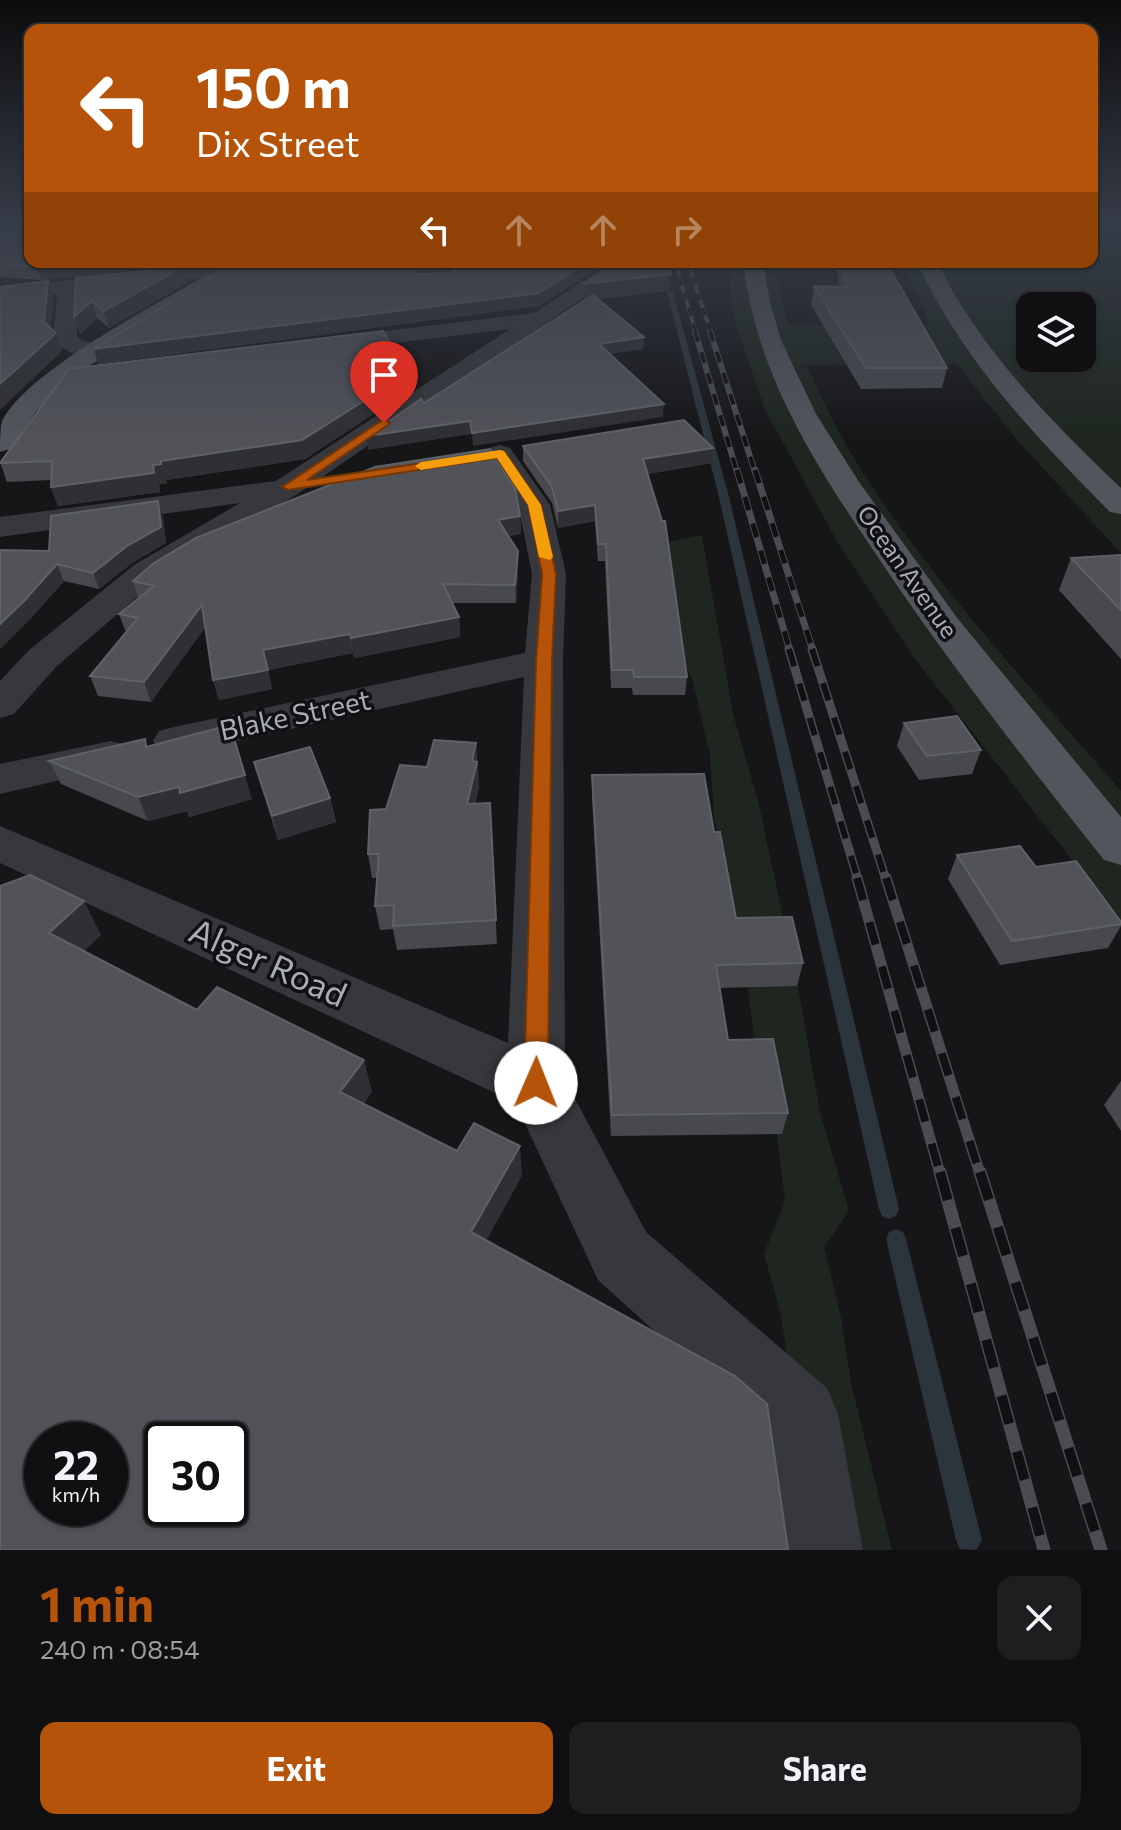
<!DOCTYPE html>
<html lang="en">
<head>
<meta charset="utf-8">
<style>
  body { margin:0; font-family:Commissioner,sans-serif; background:#1e1e20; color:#f1f3f6; height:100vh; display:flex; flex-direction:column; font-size:30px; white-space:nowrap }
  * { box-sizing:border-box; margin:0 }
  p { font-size:26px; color:#9c9d9f }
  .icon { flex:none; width:44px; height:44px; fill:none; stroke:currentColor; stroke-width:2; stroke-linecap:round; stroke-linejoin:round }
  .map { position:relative; height:1550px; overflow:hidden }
  .sheet { display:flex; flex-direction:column; background:#101012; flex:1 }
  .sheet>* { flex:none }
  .banner { position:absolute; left:24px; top:24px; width:1074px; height:244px; border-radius:16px; box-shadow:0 2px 6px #0004,0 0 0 2px #303032; background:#b45309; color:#fff; overflow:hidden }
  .buttons { position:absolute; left:1016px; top:292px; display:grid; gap:16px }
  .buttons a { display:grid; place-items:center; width:80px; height:80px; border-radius:16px; background:#101012; box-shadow:0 2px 6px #0004,0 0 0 2px #303032; font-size:40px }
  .speed { position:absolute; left:24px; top:1422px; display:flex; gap:16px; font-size:40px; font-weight:700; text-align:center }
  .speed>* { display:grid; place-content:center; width:104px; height:104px; border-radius:50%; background:#101012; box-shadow:0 2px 6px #0004,0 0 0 2px #303032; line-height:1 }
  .speed small { font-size:20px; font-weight:400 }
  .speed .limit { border:4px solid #111; border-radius:12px; background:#fff; color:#111 }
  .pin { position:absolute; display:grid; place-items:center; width:68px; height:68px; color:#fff; margin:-82px -34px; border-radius:50% 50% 50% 0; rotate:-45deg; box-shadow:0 0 8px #0007 }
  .pin .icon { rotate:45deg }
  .me { position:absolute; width:88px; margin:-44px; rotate:1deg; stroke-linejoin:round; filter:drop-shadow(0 0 6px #0008) }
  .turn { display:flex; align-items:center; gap:28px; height:168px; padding:0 40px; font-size:36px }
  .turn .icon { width:104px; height:104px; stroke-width:2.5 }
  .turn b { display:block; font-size:56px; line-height:68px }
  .lanes { display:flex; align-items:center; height:76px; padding:0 40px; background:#0003; justify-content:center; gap:40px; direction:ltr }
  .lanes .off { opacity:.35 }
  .round { display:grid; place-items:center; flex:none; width:84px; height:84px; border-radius:16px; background:#1e1e20 }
  .summary { display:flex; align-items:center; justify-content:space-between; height:136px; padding:0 40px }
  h1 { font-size:48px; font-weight:700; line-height:60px; color:#b45309 }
  .primary-button { display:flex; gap:16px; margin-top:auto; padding:16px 40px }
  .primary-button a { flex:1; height:92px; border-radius:16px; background:#b45309; color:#fff; font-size:32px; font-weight:700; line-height:92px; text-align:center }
  .primary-button a+a { background:#1e1e20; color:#f1f3f6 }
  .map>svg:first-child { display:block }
</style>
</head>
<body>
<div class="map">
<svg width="1121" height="1550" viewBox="0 0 1121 1550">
  <rect width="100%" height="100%" fill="#161618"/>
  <!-- green -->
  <path fill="#1e261f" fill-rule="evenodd" d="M1092,223h29v330l-105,-114 -59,-75 -151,1c17,35 33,70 54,103 74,117 171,219 261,323v132l-205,-263 -77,-115 -74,-135 -30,-90 -5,-27v-31h47l1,20 11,43 141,-1 -27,-62h189zM1030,306h52v52h-52z
    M702,535l31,179 25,87 24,111 15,50v19l23,131 29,99 -25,36 17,70 10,66 41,167h-74l-38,-239 -16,-57 21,-53 -12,-94 -15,-42 -13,-97 -31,-150 -4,-63 -17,-73 -16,-41 -13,-98z"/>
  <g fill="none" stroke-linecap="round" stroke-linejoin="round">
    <!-- stream -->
    <path fill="#2c353c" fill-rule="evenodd" d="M670,290l3,2 55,201 171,716 -3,7 -7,3 -7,-3 -3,-7 -161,-716 -51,-201z
      M896,1229l7,3 3,7 76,301 -6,10 -16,-1 -4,-9 -70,-301 3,-7z"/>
    <!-- minor -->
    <path fill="#37383d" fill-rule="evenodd" d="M237,262h65l-10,6 -214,24 -1,45 23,11 3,5 -3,5h-18l-25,-13 -4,-5 4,-46 -57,6v-12z
      M429,262h21l12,15 -10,6 -34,1 -3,-4 3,-4 19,-4z
      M612,262h23l-336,231 -141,86 -102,88 -42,47 -14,4v-37l28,-30 106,-86 106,-62 -240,34v-20l276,-36 234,-152 -182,22 -8,-2 -4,-5 4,-5 214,-26z
      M500,445l10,3 40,57 16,69 -3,87 2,419 81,152 181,156 11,26 25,136h-80l-16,-117 -169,-153 -83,-178 -515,-239v-37l508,217 16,-366 -350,78 -15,-4 -6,-10 6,-10 15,-4 351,-74 7,-79 -14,-69 -32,-51 4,-6z
      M111,741l15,4 7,10 -7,10 -126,29v-30z"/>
    <!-- major -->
    <path fill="#53555c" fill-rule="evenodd" d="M230,262h24l-170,107 -47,41 -27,39 -10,3c0,-10 0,-23 2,-31 28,-54 172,-126 228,-159z
      M743,262h20l7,40 11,38 35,74 43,68 99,137 163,198v48l-17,-5c-73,-92 -146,-185 -212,-282 -68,-101 -134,-193 -149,-316z
      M917,262h20c45,90 112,157 184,226v26l-11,-2c-76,-77 -147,-151 -193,-250z"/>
    <defs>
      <path id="rail-far5" d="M675,262l21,71
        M688,262l23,71"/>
      <path id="rail-far4" d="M695,331l42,141
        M710,331l45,141"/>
      <path id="rail-far3" d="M737,470l53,181
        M755,470l58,181"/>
      <path id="rail-far2" d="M789,649l69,231
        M812,649l74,231"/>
      <path id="rail-far1" d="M857,878l83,296
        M886,878l94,296"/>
      <path id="rail" d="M940,1172l104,378
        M980,1172l121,378"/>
    </defs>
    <!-- rail-far5 casing -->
    <use href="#rail-far5" stroke="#4a4c52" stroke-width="4"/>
    <!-- rail-far4 casing -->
    <use href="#rail-far4" stroke="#4a4c52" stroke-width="6"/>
    <!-- rail-far3 casing -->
    <use href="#rail-far3" stroke="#4a4c52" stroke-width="7"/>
    <!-- rail-far2 casing -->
    <use href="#rail-far2" stroke="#4a4c52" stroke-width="9"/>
    <!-- rail-far1 casing -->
    <use href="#rail-far1" stroke="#4a4c52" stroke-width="11"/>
    <!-- rail casing -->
    <use href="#rail" stroke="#4a4c52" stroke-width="13"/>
    <!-- rail-far5 -->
    <use href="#rail-far5" stroke="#111113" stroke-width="3" stroke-dasharray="8" stroke-linecap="butt"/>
    <!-- rail-far4 -->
    <use href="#rail-far4" stroke="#111113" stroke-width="4" stroke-dasharray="11" stroke-linecap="butt"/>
    <!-- rail-far3 -->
    <use href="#rail-far3" stroke="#111113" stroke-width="5" stroke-dasharray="14" stroke-linecap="butt"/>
    <!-- rail-far2 -->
    <use href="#rail-far2" stroke="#111113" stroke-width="6" stroke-dasharray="18" stroke-linecap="butt"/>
    <!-- rail-far1 -->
    <use href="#rail-far1" stroke="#111113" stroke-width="8" stroke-dasharray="23" stroke-linecap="butt"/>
    <!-- rail -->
    <use href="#rail" stroke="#111113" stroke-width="10" stroke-dasharray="29" stroke-linecap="butt"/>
  </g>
  <!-- wall -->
  <path fill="#47494d" d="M0,223l204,39 -163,18 -41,-3z
    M258,262l174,8 -15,4 34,-1 7,-4 -4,-7h143l-1,7 -57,37 -441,58 -4,-15z
    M835,262h51l61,106 -5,20 -81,1 -50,-84 3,-19 26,1z
    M76,278l111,5 -78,45 -12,-10 -17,16z
    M410,390l-105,69 -139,21 1,3 -8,1 1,8 -102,14 -7,-19v-7l-44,2 -7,-20z
    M523,446l189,17 -65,11 40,203 -2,18h-52l-1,-7h-21l-6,-127h-7l-3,-40 -37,7 -6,-25 -29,-42z
    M520,516l1,18 -12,2 9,34 -2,33h-64l7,14 1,20 -106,21 -1,-5 -85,17 4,19 -53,11 -6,-20 -8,-53 -54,75 -53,-6 -8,-20 36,-43 -7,-19 19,-16 -5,-17z
    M163,517l3,26 -34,20 -33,26 -35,-8 -33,37 18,-67z
    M1121,555v104l-62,-69 12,-32z
    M904,723l77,27 -9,24 -53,6 -22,-34z
    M145,739l3,8 104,52 -63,18 -2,-6 -39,10 -87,-37 -12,-23z
    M476,743l3,43 -4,18 15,-1 7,141 -100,6 -4,-21 -13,1 -5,-24 2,-28h-5l-4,-24 18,-45 41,-42z
    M254,762l76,36 6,24 -58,18z
    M592,775l122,57 22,86 67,45 -6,23 -78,2 9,52 60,73 -6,21 -171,2 -19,-338z
    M957,855l79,12 85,55v4l-13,22 -108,17 -52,-86z
    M1121,1081v50l-17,-26z"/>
  <!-- shaded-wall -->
  <path fill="#2f3033" d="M89,262h115l-163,18 -4,-12z
    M415,262h16l1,8 -15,3 -5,7 -1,-13z
    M587,262h10l-1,7 -57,37 -441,58 -4,-15z
    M183,267l4,16 -78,45 -5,-17z
    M671,274l-2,17 -85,10v-17z
    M48,281l6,16 -4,42 6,-6 6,18 -62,59v-26l44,-62z
    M92,301l5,17 -17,16 -6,-17z
    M644,337l-1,12 -44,7v-12z
    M408,373l2,17 -105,69 -139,21 1,3 -8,1 1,8 -102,14 -7,-19 102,-22 8,-4z
    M664,404l-1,13 -190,29 -1,-13z
    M470,421l1,13 -103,16 -1,-14z
    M713,448l-1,15 -70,12 1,-16z
    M158,501l5,16 3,26 -34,20 -33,26 -6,-16z
    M595,505v16l-37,7v-17z
    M520,516l1,18 -22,4 -1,-18z
    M518,551v19l-2,33 -1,-18z
    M57,564l7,17 -33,37 -31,31v-25z
    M202,605l6,19 -57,78 -7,-20z
    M459,617l1,20 -106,21 -3,-20z
    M350,634l3,19 -85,17 4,19 -53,11 -6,-20 50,-30z
    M476,743l3,43 -10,42 -2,-24 5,-43z
    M245,775l7,24 -63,18 -2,-6 -39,10 -10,-24 41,-10z
    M330,798l6,24 -58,18 -6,-24z
    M84,901l17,34 -33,32 -19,-34z
    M364,1060l8,32 -22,32 -10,-32z
    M520,1146l2,30 -47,85 -4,-29z"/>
  <!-- building -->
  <path fill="#525359" stroke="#5f6168" stroke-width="2" fill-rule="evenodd" d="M0,223h30v39h59l-52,6 -37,-4z
    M258,262h157l-4,5 6,7 34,-1 13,-8 -2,-3h125l-48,31 -445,56 139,-84z
    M618,262h28l25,5v7l-87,10z
    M841,262h45l61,106h-81l-52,-82 33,1z
    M183,267l-79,44 -12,-10 -18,16 2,-39z
    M48,281l-4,41 12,11 -56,51v-97z
    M593,295l51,42 -45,7 65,60 -192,29 -2,-12 -103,15 54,-37 3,4z
    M383,331l25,42 -106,67 -141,21v3l-8,1 1,8 -103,14 1,-26 -52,2 69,-94z
    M684,420l29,28 -70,11 19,62h3l22,156h-53l-1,-7h-21l-6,-126h-8l-3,-39 -37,6 -6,-24 -29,-41z
    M490,449l25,39 5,28 -22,4 20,31 -3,34 -72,-1 16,33 -108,21 -1,-4 -87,16 5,20 -55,10 -11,-75 -58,77 -54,-6 48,-58 -19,-4 35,-28 -21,-5 21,-18 42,-25 179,-71z
    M158,501l3,26 -34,19 -34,27 -36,-9 -33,37 -24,23v-74l49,1 2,-35z
    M1121,555v55l-50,-52z
    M957,716l24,34 -54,6 -23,-33z
    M230,725l15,50 -65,18 -1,-6 -41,10 -89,-36 96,-22 1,8z
    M434,740l42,3 -4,18 5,1 -10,42 23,-1 6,117 -103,6 1,-21 -19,1 4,-52h-11l2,-44 16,-1 14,-44 27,2z
    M310,747l20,51 -58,18 -18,-54z
    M704,774l10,58h6l16,86 56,-1 11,46 -87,2 12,75 45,-1 15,74 -176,2 -20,-340z
    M1020,846l16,21 40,-6 45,61v2l-109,17 -55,-86z
    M30,875l54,26 -35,32 148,77 20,-23 147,73 -24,32 117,59 17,-28 46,23 -49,86 264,144 32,28 21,146h-788v-664zM42,1440h68v68h-68zM162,1440h68v68h-68z"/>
  <!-- sky -->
  <linearGradient id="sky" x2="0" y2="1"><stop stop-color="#0c0c0d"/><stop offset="0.51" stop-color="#363c48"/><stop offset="1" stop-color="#363c48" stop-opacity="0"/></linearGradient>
  <rect width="1121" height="440" fill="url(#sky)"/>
  <!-- route -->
  <path fill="#b45309" stroke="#753606" stroke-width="2" d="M384,419l6,4 -2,2 -81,55 197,-29 37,54 15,69 -4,87 -4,422 -4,7 -8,4 -9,-4 -3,-7 12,-422 6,-87 -14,-69 -31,-47 -209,32 -6,-3z"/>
  <!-- slow -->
  <path fill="#f59e0b" d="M500,450l4,1 37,54 12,52 -3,3 -11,-3 -11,-52 -31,-47 -76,12 -6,-4 6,-4z"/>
  <g text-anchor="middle" stroke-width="7" stroke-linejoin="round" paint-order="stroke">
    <!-- far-street labels -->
    <g font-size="24" fill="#a8adb8" stroke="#111113">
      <text transform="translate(907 572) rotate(55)" y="8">Ocean Avenue</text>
    </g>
    <!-- street labels -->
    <g font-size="28" fill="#a8adb8" stroke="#111113">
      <text transform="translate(295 715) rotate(-12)" y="10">Blake Street</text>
    </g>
    <!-- near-street labels -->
    <g font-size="34" fill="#a8adb8" stroke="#111113">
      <text transform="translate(268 963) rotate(24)" y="12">Alger Road</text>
    </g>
  </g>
</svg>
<div class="buttons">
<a><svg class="icon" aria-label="layers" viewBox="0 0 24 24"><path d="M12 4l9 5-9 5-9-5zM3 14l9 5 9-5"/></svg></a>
</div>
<div class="speed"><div>22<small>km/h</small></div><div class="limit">30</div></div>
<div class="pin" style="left:384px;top:423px;background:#d93025"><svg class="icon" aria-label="arrive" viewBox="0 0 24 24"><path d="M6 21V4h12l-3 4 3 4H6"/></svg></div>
<svg class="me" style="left:536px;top:1083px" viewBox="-20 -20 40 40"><circle r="19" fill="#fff"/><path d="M0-13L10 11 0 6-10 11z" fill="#b45309"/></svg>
<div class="banner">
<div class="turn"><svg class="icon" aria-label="left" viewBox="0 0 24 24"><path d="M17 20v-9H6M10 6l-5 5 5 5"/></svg><div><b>150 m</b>Dix Street</div></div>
<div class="lanes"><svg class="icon" aria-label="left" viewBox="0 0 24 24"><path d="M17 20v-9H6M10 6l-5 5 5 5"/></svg><svg class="icon off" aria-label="ahead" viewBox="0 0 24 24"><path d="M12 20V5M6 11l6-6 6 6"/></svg><svg class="icon off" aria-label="ahead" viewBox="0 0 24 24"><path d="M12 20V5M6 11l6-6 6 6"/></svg><svg class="icon off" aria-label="right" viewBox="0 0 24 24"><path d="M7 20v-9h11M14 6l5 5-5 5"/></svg></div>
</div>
</div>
<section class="sheet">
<div class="summary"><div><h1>1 min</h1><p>240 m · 08:54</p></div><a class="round"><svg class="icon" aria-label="close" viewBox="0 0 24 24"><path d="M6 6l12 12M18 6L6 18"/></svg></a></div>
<div class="primary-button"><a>Exit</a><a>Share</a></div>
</section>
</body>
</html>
